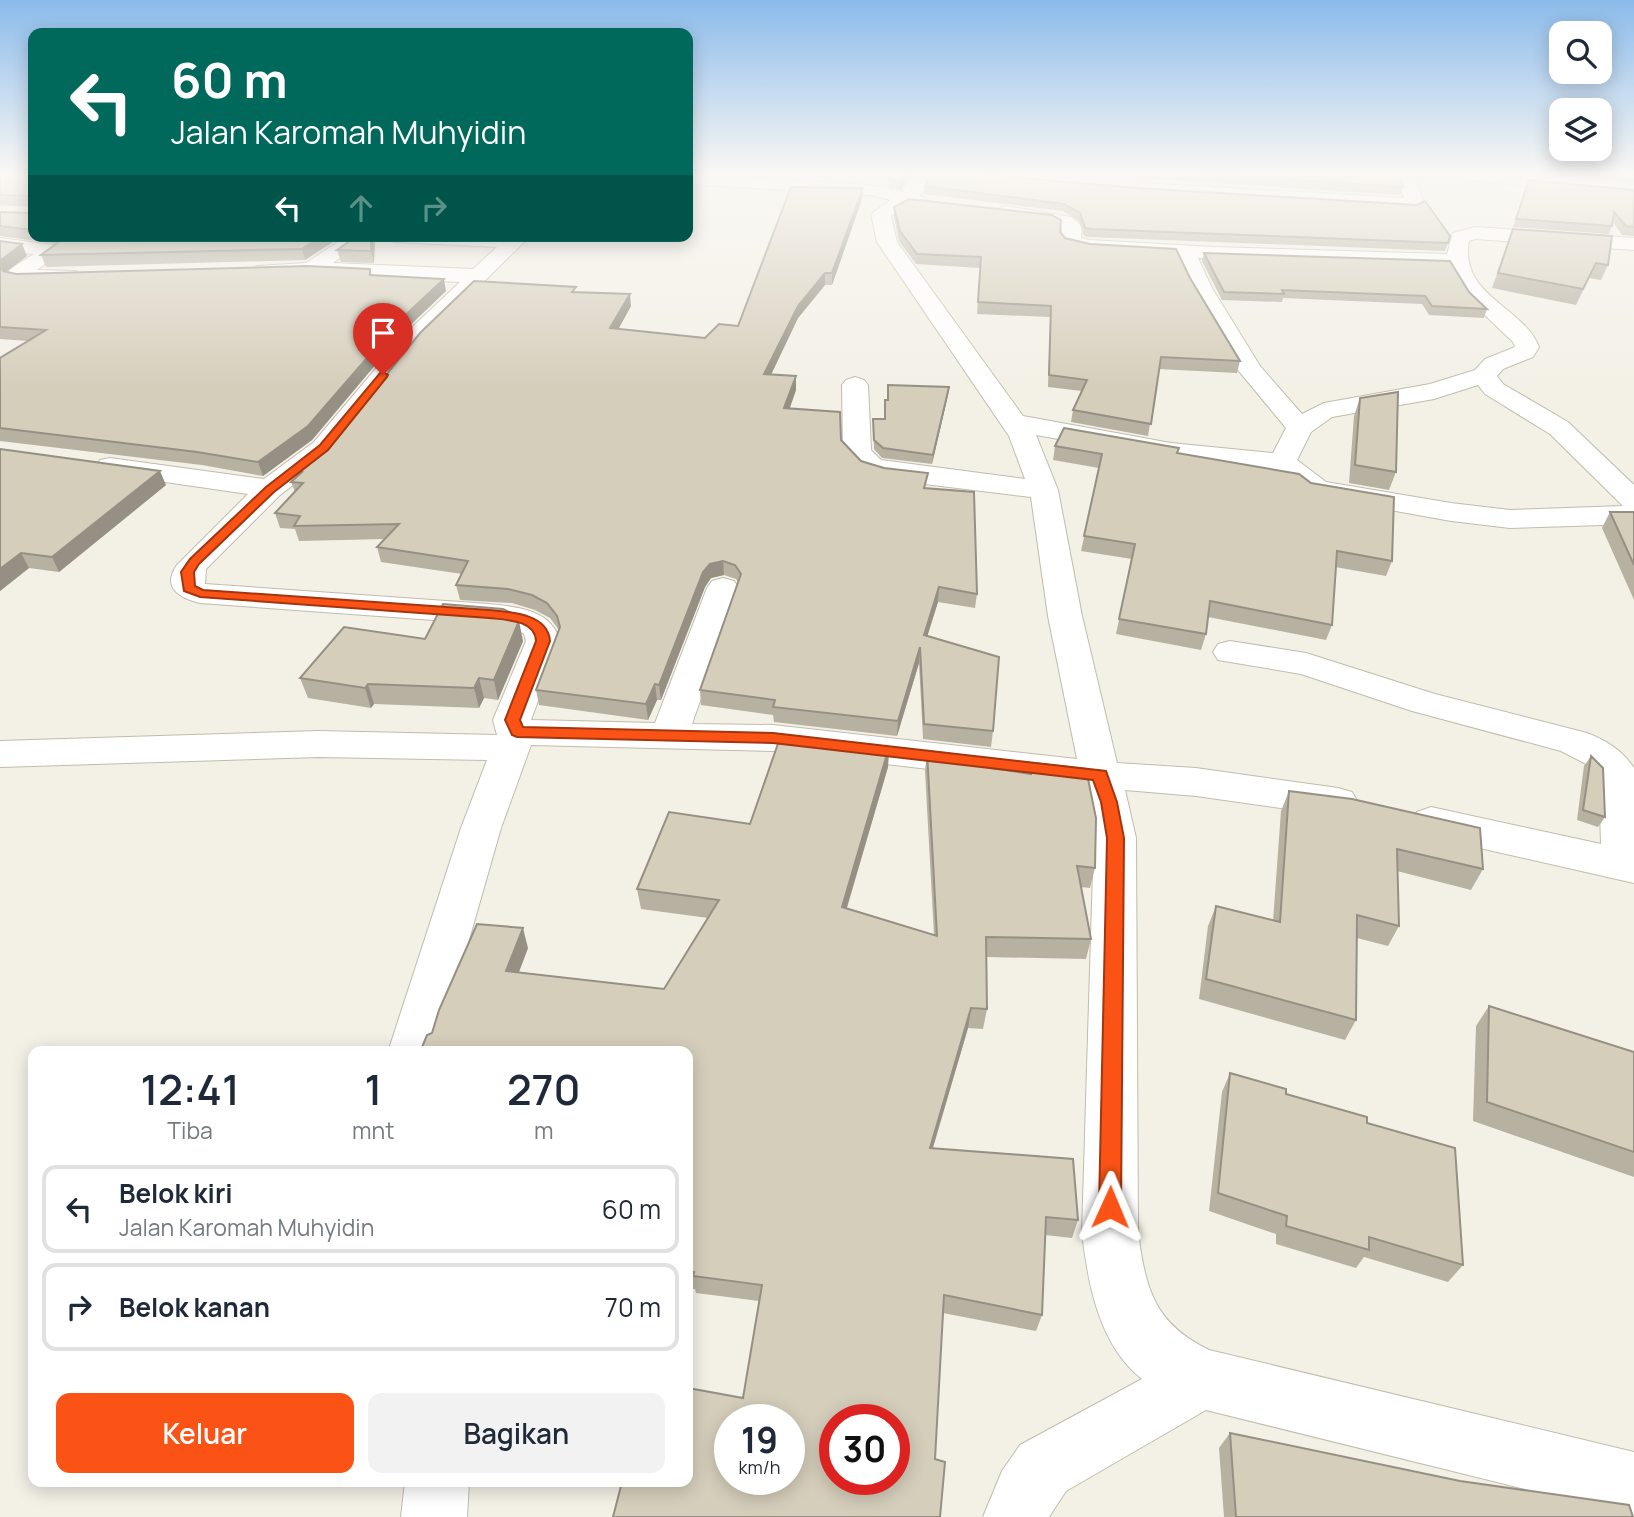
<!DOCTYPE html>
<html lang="id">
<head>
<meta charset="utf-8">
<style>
  body { margin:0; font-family:Manrope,sans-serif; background:#f2f2f3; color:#1f2937; height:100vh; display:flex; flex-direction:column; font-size:26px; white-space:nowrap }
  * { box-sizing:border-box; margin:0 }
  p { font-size:23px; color:#747a83 }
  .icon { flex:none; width:38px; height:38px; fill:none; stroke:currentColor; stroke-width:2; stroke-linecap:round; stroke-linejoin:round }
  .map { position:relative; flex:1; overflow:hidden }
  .panel { position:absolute; left:28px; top:1046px; width:665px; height:441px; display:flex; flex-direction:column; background:#fff; border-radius:14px; box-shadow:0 4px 18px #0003 }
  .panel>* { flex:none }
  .top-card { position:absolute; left:28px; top:28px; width:665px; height:214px; border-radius:14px; box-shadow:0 4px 18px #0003; background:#00695c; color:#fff; overflow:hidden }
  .tools { position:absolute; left:1549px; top:21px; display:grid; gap:14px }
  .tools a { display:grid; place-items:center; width:63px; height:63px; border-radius:14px; background:#fff; box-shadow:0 4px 18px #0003; font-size:35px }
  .speed { position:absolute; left:714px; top:1404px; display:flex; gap:14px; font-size:35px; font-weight:700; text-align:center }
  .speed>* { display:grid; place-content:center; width:91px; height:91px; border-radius:50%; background:#fff; box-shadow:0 4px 18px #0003; line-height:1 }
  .speed small { font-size:18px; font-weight:400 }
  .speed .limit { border:10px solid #d22; background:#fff; color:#111 }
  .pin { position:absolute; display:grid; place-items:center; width:60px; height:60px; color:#fff; margin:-72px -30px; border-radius:50% 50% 50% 0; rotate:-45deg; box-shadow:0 0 7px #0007 }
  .pin .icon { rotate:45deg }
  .me { position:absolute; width:77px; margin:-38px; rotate:1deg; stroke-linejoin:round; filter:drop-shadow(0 0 5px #0008) }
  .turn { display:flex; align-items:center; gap:24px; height:147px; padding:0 28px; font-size:32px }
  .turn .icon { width:91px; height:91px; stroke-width:2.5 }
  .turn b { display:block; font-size:49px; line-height:60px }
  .lanes { display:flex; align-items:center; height:66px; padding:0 28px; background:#0003; justify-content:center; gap:35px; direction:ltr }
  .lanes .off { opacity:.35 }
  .eta { display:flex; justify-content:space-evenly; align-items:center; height:119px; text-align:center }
  .eta b { font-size:42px; font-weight:600; line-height:49px }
  .button { display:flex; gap:14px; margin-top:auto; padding:14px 28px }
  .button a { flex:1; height:80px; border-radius:14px; background:#fb5315; color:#fff; font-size:28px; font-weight:600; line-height:80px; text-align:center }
  .button a+a { background:#f2f2f3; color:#1f2937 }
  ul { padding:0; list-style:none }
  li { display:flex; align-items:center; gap:21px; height:88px; margin:0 14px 10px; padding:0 14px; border:4px solid #e0e1e3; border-radius:14px }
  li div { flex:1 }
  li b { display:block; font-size:26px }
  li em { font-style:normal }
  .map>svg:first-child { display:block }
</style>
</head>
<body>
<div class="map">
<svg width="1634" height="1517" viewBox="0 0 1634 1517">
  <rect width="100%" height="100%" fill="#f3f0e6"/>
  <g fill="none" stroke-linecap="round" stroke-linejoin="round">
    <defs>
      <path id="minor" d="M688,174l181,11 34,7 12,-18h18l-13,22 8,5 -2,4h-16l-19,11 6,26 126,174 148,27 102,10 13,-25 -48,-58 -48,-82 -14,-31 -87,-5 -25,-6 -3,-4 1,-14 -4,-2 -59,-10 -3,-4 3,-4 7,-2 65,11 11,9 -1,12 8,2 126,7 232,7 6,-21 22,-6 159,11v12l-159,-11 -6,2c-10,55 54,65 70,106l-6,10 -30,12 -6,7 6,8 65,38 66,63v39l-124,4 -59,-7 -144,-26 -33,-25 -103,-11 -135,-24 22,55 24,126 35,147 79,5 142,20 14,4 6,10 -6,10 -14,4 -142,-20 -71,-6 11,48 2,395c8,57 16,90 71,117l425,102v64l-428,-106 -140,81 -17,26h-66l19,-46 18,-26 122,-66c-43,-34 -54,-95 -60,-146l12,-395 -10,-51 -311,-36 -242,-6 -30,83 -64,224h-49l73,-224 26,-68 -169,-3 -318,10v-26l318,-10 179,4 -4,-15 33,-79 -2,-7 -12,-7 -23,-3 -289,-21c-20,-5 -39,-15 -23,-38l71,-71 -138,-20 -10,-2 -4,-6 4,-6 10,-2 154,21 50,-37 91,-108 55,-52 -146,-7 -50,1 -7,-2 -4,-4 4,-4 49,-3 41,-27h24l-38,27 140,6 24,-22 -103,-5 -10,-6h146l-109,108 -87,110 -54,41 -74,74 -1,15 284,20c28,3 62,5 71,37l-29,79 124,3 52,-135 5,-7 11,-3 11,3 5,7 -47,136 81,1 304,34 -29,-143 -17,-119 -147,-18 -23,-7 -18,-20 -1,-67 4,-5 9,-3 9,3 4,5 3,65 10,10 144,19 -16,-43 -132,-194 -6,-28 20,-14 -22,-5 -181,-11zM1198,258l251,8 19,33 45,43 2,5 -30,12 -10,11 -45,14 -106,19 -22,11 -42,-48 -48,-78zM1478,385l7,9 65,40 73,72 -113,4 -59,-7 -125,-21 -29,-22 14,-28 21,-15 102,-18z
        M1396,174h18l10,30 -2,4 -280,-15 -9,-5 9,-5 262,15z
        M1444,174h75l115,11v10l-181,-16z
        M0,238l60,8 3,4 -26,20 39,1 3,5 -3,5 -8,1h-58l-3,-5 3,-8 24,-15 -34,-4z
        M1230,641l76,12 129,41 152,39c20,8 35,17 47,35v115l-203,-46 -14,-5 -6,-10 6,-10 14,-5 170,37 -2,-67 -13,-13 -25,-13 -149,-40 -111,-37 -83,-14 -5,-8 5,-8z
        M405,1482h64l-2,35h-66z"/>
    </defs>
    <!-- minor casing -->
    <use href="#minor" stroke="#c1bcab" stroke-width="2"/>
    <!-- minor -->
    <use href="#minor" fill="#fff" fill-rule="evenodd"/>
  </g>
  <!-- wall -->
  <path fill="#b7b1a1" d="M33,174v62h309l-37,24 -259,7 -5,-12 15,-11 -56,-8v-24l28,1 3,-3v-3l-31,-2v-29z
    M889,174h23l-11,16 -12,-3z
    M1086,174h312l5,13 -3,8z
    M1549,174h85v9z
    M1529,180l105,10v46l-12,-1 -9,-13 -4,12 -96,-7z
    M925,186l525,50 -5,15 -356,-14 -5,-1 -5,-15 -16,-10 -139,-17z
    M862,199l-30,86h-7l-27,33 -27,57 25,15 -7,19 52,31 20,21 65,27 51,106 -2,14 -37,-6 -11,34 66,95 -2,16 -68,-8 -4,-76 -22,73 -123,-14 -1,-7 -72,-10 -1,-15 38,-108 -2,-3 -12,-4 -13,3 -6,9 -44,113h-4l-9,20 -109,-15 -3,-15 23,-60 -9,-12 -15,-8 -23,-7 -52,-3 -4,-15 6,-11 -81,-12 -4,-15 8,-8 -86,2 -4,-12 -15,-1 -5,-15 20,-21 -4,-10 5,-5 -2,-7 283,-178 54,14 -13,23 87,9 33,-12z
    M894,207l166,25 5,6 125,40 50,83 -3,12 -78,-4 -11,67 -77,-14 2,-12 9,-19 -34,-4 2,-70 -73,-3 3,-46 -64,-4 -17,-23 -5,-24z
    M1513,229l95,36 -7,15 -12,-2 -13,27 -84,-17z
    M357,236h18l-1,27 -33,-1 -4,-12z
    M0,241l27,15 -20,16 9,2 354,-5 2,6 74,16 -43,41 -91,108 -49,36 -61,-11 -202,-24v-83l28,-17 -28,-2z
    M1204,253l265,39 18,17 -3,9 -55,-3 -7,-11 -139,-6 -1,4 -60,-2 -20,-39z
    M949,387l-1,8 -16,69 -50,-6 -8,-9 -1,-30h12v-19z
    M1360,398l36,74 -7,18 -40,-7 5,-67z
    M1055,446l123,7 214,108 -6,15 -51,-9 -3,58 -6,15 -118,-23 -2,17 -5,16 -85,-16 16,-75 -51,-8 18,-83 -46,-8z
    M0,449l166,36 -107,87 -30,-4 -29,23z
    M1610,512h24v88l-32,-72z
    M425,639l98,2 -25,59 -14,-2 -5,10 -105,-4 -3,4 -63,-10 -8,-20z
    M889,747l-1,20 -41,141 87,27 -9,-164 2,-20 63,17 105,100 -5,20 -9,-1 10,52 -5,20 -100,-2 1,52 -4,20 -15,-1 -35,120 145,72 -6,18 -27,-3 -3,80 -6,16 -93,-18 -8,146 5,58 -197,-119 16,-97 -63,-8 -1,-4 -7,-1v-236l-256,-19 96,-85 -9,24 145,17 44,-71 -67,-9 -4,-20 113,-65z
    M1591,756l14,61 -7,10 -21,-7 7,-54z
    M1289,791l194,78 -12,21 -74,-19 2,55 -11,20 -31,-8 -1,82 -11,20 -146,-41 9,-73 8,-20 57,15 8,-110z
    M1489,1006l145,46v125l-161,-56 3,-95z
    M1230,1073l137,50 96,142 -15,17 -84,-25 -8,11 -80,-24v-10l-67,-23 13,-119z
    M1230,1433l230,48 173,36h-409l-5,-69z"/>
  <!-- shaded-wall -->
  <path fill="#959083" d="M907,174h5l-11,16v-8z
    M863,188l-1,11 -30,86v-12z
    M321,236h21l-37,24 -3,-11z
    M371,236h4l-1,27 -3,-12z
    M22,244l5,12 -24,18 -3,-7v-6z
    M825,273v12l-27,33 -33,69 -1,-13 34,-68z
    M444,279l2,12 -43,41 -91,108 -49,36 -5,-14 142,-142z
    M630,294l1,12 -19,35 -2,-13z
    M796,376v14l-11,32 -1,-14z
    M949,387l-1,8 -16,69 1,-9z
    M160,471l6,14 -107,87 -7,-15z
    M21,553l8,15 -29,23v-22z
    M723,561l1,14 -13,3 -6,9 -44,113 -2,-15 44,-113 7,-8z
    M939,587l-1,15 -15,48 1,-15z
    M519,621l4,20 -25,59 -4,-20z
    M920,647l-1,16 -22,73 1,-15z
    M479,678l5,20 -5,10 -5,-20z
    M368,684l6,20 -3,4 -6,-20z
    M655,684l2,16 -9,20 -2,-16z
    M889,747l-1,20 -47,160 1,-20z
    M523,928l5,20 -16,42 -6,-19z
    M971,1008l-3,20 -41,139 3,-19z"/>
  <!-- building -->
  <path fill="#d5cebb" stroke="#959083" stroke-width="2" fill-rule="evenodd" d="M3,174h30v56l-33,-4v-14l28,1 3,-3 -1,-14 -30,-1v-19z
    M889,174h18l-6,8 -12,-2z
    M932,174h45l145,13 295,18 8,-4 25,35 -2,7 -357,-14 -6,-1 -5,-15 -16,-9 -139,-18z
    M1202,174h196l5,13z
    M1529,180l105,10v37l-8,-1 -12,-14 -2,14 -96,-7z
    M791,187l72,1 -31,85h-7l-27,33 -34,68 32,2 -12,32 56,4 1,28 20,21 23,7 44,5 -4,15 50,4 3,102 -38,-7 -15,48 75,22 -6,74 -69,-7 -4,-77 -22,74 -125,-14 2,-7 -75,-10 41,-116 -6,-9 -12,-4 -13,3 -7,8 -44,113 -4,-1 -9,20 -110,-14 24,-63 -3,-11 -10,-13 -15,-8 -24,-6 -52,-4 12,-24 -91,-14 22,-23 -105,2 6,-10 -25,-3 28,-30 -12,-1 11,-10 -8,-2 38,-28 88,-109 54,-52 102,6 -4,5 58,2 -20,34 95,10 14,-14 19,2z
    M909,199l143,16 9,5 -1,12 5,6 25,6 86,5 14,29 50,83 -79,-4 -10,67 -78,-14 14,-30 -38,-5 2,-69 -73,-4 3,-45 -64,-3 -17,-23 -6,-24z
    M1513,229l99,7 -4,29 -12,-2 -13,26 -85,-16z
    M58,236h263l-19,13 -261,6 19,-14z
    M357,236h14v15l-34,-1z
    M0,241l22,3 -22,17z
    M1204,253l246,8 19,31 18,17 -55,-3 -7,-10 -143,-6 2,4 -60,-2z
    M0,266l3,5 13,3 291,-8 63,3v6l74,4 -44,41 -92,106 -50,36 -61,-10 -197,-24v-70l46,-28 -46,-3z
    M888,385l61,2 -16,68 -50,-7 -9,-8 -1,-21h12v-19h3z
    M1398,392l-2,80 -41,-7 5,-67z
    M1064,428l115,20 -2,5 122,21 12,9 83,14 -2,64 -55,-10 -5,74 -122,-24 -4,33 -87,-15 16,-75 -51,-8 18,-82 -47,-8z
    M0,449l160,22 -108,86 -31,-4 -21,16z
    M1610,512h24v53z
    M443,604l60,5 15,7 1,5 -25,59 -15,-2 -5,10 -106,-4 -3,4 -65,-10 44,-51 81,12z
    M781,735l108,12 -47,160 95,29 -10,-185 64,8 -1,9 41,6 2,-11 53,6 10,49 -1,50 -18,-2 14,73 -105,-2 1,72 -16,-1 -41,140 143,11 5,61 -32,-3 -4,98 -98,-20 -9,164 10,3 -5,55h-327l9,-35h66v-94l55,10 19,-113 -69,-9 1,-4 -6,-1v-219h-268l7,-17 5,-2 7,-23 38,-86 46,4 -17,43 158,18 55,-89 -82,-11 32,-77 81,12zM730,1419h59v60h-59zM835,1419h59v60h-59z
    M1591,756l12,12 2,49 -22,-7z
    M1289,791l63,8 128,29 3,41 -86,-20 2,77 -42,-11 -1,105 -150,-41 10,-73 64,16z
    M1489,1006l145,46v100l-147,-50z
    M1230,1073l56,16v5l81,23v6l88,25 8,117 -94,-28v13l-83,-24 1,-10 -69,-23z
    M1230,1433l230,48 169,24 4,12h-397z"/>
  <!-- sky -->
  <linearGradient id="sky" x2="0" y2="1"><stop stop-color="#8bbbeb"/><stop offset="0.45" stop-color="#faf8f4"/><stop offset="1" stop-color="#faf8f4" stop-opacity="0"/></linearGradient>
  <rect width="1634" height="387" fill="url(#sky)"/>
  <!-- route -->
  <path fill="#fb5315" stroke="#a3360e" stroke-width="2" d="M383,372l5,3 -1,2 -59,73 -54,42 -75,72 -5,8 1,14 8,4 286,20c23,2 59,4 61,31l-30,79 3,7 250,6 333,38 11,31 7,36 -3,369 -3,7 -8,3 -8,-3 -3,-7 8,-369 -6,-36 -8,-22 -320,-37 -256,-6 -5,-2 -7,-15 31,-79c-1,-21 -29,-21 -47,-23l-289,-21 -16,-6 -3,-19 9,-13 76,-72 54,-42 60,-72z"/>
</svg>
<div class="tools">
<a><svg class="icon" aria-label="search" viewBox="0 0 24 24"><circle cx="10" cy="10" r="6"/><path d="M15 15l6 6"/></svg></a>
<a><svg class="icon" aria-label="layers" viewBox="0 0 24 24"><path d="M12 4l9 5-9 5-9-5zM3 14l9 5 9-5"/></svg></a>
</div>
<div class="speed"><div>19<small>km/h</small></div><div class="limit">30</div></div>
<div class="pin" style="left:383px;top:375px;background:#d93025"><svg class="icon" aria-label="arrive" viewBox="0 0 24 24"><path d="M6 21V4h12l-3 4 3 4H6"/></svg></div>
<svg class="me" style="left:1110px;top:1207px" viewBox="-20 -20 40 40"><path d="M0-17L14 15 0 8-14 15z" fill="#fb5315" stroke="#fff" stroke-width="4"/></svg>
<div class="top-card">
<div class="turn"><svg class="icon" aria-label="left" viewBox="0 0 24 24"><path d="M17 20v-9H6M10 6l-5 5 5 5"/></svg><div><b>60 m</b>Jalan Karomah Muhyidin</div></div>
<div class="lanes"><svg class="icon" aria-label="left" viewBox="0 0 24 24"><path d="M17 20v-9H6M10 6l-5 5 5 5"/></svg><svg class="icon off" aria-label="ahead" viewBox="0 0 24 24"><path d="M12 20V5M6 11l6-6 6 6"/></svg><svg class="icon off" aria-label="right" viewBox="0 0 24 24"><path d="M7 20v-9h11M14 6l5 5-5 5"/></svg></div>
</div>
<section class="panel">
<div class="eta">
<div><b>12:41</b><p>Tiba</p></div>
<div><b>1</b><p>mnt</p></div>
<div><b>270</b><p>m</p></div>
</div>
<ul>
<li><svg class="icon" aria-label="left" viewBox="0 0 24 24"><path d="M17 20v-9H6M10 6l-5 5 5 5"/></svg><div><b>Belok kiri</b><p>Jalan Karomah Muhyidin</p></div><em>60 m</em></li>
<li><svg class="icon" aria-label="right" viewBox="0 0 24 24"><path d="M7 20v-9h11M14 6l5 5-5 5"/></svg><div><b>Belok kanan</b></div><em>70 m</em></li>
</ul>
<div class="button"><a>Keluar</a><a>Bagikan</a></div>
</section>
</div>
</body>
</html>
